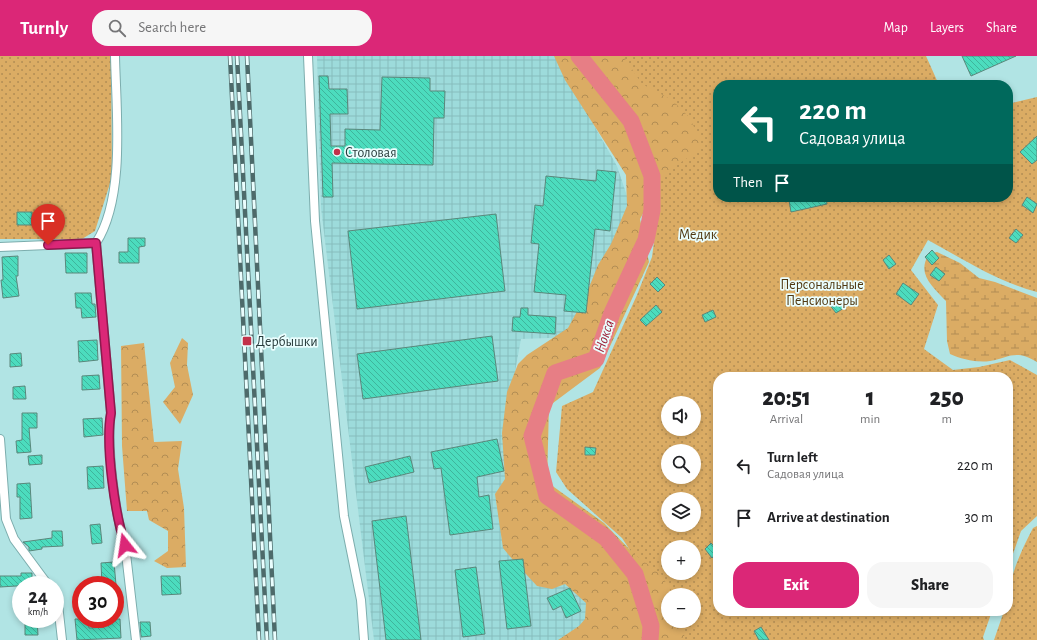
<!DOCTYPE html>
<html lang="en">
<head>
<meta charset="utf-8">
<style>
  body { margin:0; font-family:"Alegreya Sans",sans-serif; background:#f6f6f6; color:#202124; height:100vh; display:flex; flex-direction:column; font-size:15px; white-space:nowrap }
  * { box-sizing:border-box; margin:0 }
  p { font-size:13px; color:#757577 }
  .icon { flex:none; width:22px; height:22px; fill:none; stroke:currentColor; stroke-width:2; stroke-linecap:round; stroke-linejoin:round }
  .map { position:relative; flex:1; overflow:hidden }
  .side { position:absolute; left:713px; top:316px; width:300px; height:244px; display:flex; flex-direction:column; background:#fff; border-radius:16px; box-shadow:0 2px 6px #0003 }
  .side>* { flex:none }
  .top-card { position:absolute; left:713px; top:24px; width:300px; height:122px; border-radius:16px; box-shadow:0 2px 6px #0003; background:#00695c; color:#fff; overflow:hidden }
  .fabs { position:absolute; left:661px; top:340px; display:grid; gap:8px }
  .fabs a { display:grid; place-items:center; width:40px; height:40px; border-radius:50%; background:#fff; box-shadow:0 2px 6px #0003; font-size:20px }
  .speed { position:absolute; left:12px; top:520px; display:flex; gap:8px; font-size:20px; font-weight:700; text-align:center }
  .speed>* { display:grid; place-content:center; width:52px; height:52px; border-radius:50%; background:#fff; box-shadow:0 2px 6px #0003; line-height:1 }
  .speed small { font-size:10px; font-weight:400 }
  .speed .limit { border:6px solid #d22; background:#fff; color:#111 }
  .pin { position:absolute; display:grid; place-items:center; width:34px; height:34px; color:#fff; margin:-41px -17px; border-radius:50% 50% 50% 0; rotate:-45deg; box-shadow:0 0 4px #0007 }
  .pin .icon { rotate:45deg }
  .me { position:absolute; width:44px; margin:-22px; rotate:345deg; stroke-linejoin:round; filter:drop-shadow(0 0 3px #0008) }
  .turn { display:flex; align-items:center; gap:14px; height:84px; padding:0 20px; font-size:18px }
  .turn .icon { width:52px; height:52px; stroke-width:2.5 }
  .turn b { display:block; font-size:28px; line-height:34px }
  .then { display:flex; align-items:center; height:38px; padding:0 20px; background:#0003; gap:8px; font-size:15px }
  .eta { display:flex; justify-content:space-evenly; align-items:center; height:68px; text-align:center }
  .eta b { font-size:24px; font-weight:800; line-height:28px }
  .button { display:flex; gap:8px; margin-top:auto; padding:8px 20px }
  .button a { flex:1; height:46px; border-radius:16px; background:#db2777; color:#fff; font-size:16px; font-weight:800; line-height:46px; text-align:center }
  .button a+a { background:#f6f6f6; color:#202124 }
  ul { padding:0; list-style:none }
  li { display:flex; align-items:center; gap:12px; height:52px; padding:0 20px }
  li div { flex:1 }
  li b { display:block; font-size:15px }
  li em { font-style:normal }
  header { display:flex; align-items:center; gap:24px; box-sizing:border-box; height:56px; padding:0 20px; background:#db2777; color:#fff }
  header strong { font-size:19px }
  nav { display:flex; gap:22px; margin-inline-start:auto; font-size:14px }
  .search { width:280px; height:36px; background:#f6f6f6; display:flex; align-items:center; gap:10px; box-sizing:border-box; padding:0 14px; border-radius:16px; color:#757577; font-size:15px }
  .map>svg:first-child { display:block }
</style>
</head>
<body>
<header>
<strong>Turnly</strong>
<div class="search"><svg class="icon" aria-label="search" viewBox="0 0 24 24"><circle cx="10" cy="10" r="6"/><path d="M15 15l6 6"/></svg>Search here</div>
<nav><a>Map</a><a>Layers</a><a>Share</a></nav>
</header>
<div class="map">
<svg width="1037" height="584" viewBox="0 0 1037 584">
  <defs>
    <pattern id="industrial-grid" width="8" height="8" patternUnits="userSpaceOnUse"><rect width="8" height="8" fill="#9ddbdb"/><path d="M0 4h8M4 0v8" fill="none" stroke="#87bdbd"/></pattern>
    <pattern id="grass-dots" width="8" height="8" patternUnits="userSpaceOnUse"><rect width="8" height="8" fill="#dbac64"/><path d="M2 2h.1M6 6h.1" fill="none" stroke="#b28d54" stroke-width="1.8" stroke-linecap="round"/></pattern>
    <pattern id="forest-crowns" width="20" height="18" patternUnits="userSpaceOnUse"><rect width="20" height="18" fill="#dbac64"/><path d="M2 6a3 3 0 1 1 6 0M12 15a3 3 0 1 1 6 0" fill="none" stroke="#b28d54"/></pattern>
    <pattern id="wetland-marsh" width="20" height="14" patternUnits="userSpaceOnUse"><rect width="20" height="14" fill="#dbac64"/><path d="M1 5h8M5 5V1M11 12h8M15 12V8" fill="none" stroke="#b28d54"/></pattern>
    <pattern id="building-back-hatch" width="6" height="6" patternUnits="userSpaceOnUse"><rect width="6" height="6" fill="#4cdcbe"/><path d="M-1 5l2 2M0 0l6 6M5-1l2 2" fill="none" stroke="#3fb49c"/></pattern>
  </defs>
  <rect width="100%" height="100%" fill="#b1e4e4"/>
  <!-- industrial -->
  <path fill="url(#industrial-grid)" d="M317,0h238l62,110 15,45 -55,126 -56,2 -16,88 85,175 13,38h-229l-53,-432z"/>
  <!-- grass -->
  <path fill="url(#grass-dots)" fill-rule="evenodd" d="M0,0h111l1,121 -17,54 -13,8h-82z
    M610,0h316l13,29h-221v112h290v-93l29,-7v195c-39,-10 -74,-33 -109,-52l-17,30 27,35 -14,44 29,21 26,-3 31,-7 27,15v141l-16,15 -13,37v-191h-290v234h274l-9,26 1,3h-304l-9,-19h23v-26h-26l-16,-11 -30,-46 -55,-49 -11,-17 6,-66 31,-14 44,-97 15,-38 7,-51 -6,-89zM668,347h26v26h-26zM668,395h26v26h-26zM668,443h26v26h-26zM668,491h26v26h-26z
    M1037,470v114h-43l10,-29h4c0,-32 10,-54 25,-83z"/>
  <!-- forest -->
  <path fill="url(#forest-crowns)" d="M554,0h69l19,28 30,16 17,17 12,24 -3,10 -32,21 -26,47 9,43 -49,106 -51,38 -2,76 57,41 30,31 27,20 12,21h-5v26h14l3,19h-127l21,-14 6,-7 1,-16 -21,-19 -13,5 -15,-3 -24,-26 -10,-12 -8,-54 10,-15 -3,-46 5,-41 11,-28 9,-9 41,-27 18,-33 12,-30 13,-21 16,-38 -1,-31 -61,-95z
    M182,282l6,5 -1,22 6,30 -13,29 -17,-22 12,-15 -5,-24z
    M144,287l10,99 28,-1 -4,28 6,39 2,59 -19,1 -13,-7 14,-10v-20l-19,-11 -2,-9h-20l-5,-65 -1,-100z"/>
  <!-- wetland -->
  <path fill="url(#wetland-marsh)" d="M937,196l23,11 19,15 16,4 42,16v64c-21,-13 -27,-5 -47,-1 -13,2 -29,-2 -40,-7l-3,-13 -1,-40c-13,-14 -30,-27 -17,-47z"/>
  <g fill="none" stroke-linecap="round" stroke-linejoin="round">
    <!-- river -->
    <path stroke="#e77e85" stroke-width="17" d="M579,0l52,65 21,55v34l-6,30 -34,73 -16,46 -41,14 -23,63 15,60 59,42 29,36 16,52 -1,14"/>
  </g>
  <!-- building -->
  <path fill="url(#building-back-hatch)" stroke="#5a877b" d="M962,0h54l-45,20z
    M319,20h9l1,13h18l1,25h-18l1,32h14v-17l35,1 2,-53 48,1v13h15l-1,27h-10l-1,47 -101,-2 1,34h-10z
    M1037,80v24l-5,4 -12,-12z
    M597,114l19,2 -6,59 -15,-2 -9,84 -22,-2 2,-16 -32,-3 5,-48 -8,-1 4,-38 8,1 3,-30 50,5z
    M814,141h12l1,7 -36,8 -2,-12 10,-2 1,3z
    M1027,141l10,7 -4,9 -11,-8z
    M17,156h15v13h-15z
    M496,158l9,77 -148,18 -9,-78z
    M1016,173l7,6 -7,8 -7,-5z
    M128,182h17v8l-6,1v16h-20v-11h9z
    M932,194l7,8 -7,7 -7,-8z
    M65,197h22v20h-21z
    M889,199l7,9 -7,5 -6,-9z
    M18,200v20h-2l3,20 -16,2 -2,-18h2l-1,-23z
    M936,211l9,7 -6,7 -9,-6z
    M657,221l8,8 -7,7 -8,-8z
    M903,227l16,11 -8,11 -15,-11z
    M75,237h16l1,11h3l1,13 -14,1 -1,-10h-5z
    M837,243l7,9 -8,5 -7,-9z
    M656,249l6,7 -16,14 -6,-6z
    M521,252h7v7l28,2 -1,17 -43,-3 1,-14h7z
    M713,254l3,7 -11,5 -3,-7z
    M492,280l6,45 -135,18 -6,-45z
    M97,284l1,20 -19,2 -1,-21z
    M21,297l1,13 -12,1v-13z
    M99,319l1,14 -18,1v-14z
    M25,330l1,13h-13v-12z
    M22,357h15v15h-8l2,24 -14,1 -1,-12 6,-1z
    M102,362l1,17 -19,2 -1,-18z
    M497,383l7,32 -27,6 2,20 10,-2 4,34 -43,6 -9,-67 -7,1 -3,-17z
    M585,391l11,1 -1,7h-10z
    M42,399v9l-13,1 -1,-9z
    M410,400l4,16 -45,11 -4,-16z
    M103,410l1,22 -16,1 -1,-22z
    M30,427l2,35 -12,1v-22h-3v-13z
    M406,460l15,124h-35l-14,-119z
    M100,468l2,19 -10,1 -2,-19z
    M52,475h10l1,15 -21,1v2l-13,2v-4l-6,-5 29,-4z
    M711,487l7,8 -6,7 -7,-9z
    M523,503l8,67 -24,3 -8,-68z
    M114,506l2,23h-14l-1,-22z
    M476,511l9,67 -22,3 -8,-67z
    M21,517h11v12l-32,2v-11h21z
    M161,520h19l1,18 -19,1z
    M570,532l11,23 -15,7 -5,-12 -8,4 -6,-12z
    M25,563h12l1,16h-13z
    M75,563h13l1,9 15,-1v-8h16l1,19 -44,2z
    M140,566h10l1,14 -10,1z
    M761,571l8,13h-10l-5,-9z"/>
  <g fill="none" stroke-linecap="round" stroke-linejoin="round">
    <defs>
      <path id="street" d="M115,0c1,54 11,141 -19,187l15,170c-5,32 4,101 14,132l11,95
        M308,0l7,165 29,295 17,84 3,40
        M0,191l96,-4
        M0,383l6,80 8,20 34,46
        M55,542l3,6 4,36"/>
    </defs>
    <!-- street casing -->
    <use href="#street" stroke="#7cadad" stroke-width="10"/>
    <!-- street -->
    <use href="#street" stroke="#fff" stroke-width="8"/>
    <defs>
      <path id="rail" d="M230,0l29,584
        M237,0l30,584
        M247,0l28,584"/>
    </defs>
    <!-- rail casing -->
    <use href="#rail" stroke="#4d6a6a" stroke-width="4.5"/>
    <!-- rail -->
    <use href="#rail" stroke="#eafefe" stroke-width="3" stroke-dasharray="9" stroke-linecap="butt"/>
  </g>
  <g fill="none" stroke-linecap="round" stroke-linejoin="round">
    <defs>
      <path id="route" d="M48,189l48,-2 15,170c-6,32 4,101 14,132"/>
    </defs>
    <!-- route casing -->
    <use href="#route" stroke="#8e194d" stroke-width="10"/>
    <!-- route -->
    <use href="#route" stroke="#db2777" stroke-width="7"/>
  </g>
  <!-- markers -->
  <g fill="#c2324a" stroke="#eafefe" stroke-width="1.5">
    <circle cx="337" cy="96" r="4"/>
    <rect x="242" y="280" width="10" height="10" rx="2"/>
  </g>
  <g text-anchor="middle" stroke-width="3.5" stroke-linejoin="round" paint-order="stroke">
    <!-- poi labels -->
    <g font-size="14" fill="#273b3b" stroke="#eafefe" text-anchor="start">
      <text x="345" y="101">Столовая</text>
      <text x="256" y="290">Дербышки</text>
    </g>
    <!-- park labels -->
    <g font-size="14" fill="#503811" stroke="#eafefe">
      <text x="698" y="183">Медик</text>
      <text x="822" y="233">Персональные<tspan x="822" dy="16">Пенсионеры</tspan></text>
    </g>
    <!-- water labels -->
    <g font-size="15" font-style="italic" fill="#9c1f37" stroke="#eafefe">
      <text transform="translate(604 280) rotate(-71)" y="5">Нокса</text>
    </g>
  </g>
</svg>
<div class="fabs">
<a><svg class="icon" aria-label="sound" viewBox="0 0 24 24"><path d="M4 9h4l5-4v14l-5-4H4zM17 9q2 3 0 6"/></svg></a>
<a><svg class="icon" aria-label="search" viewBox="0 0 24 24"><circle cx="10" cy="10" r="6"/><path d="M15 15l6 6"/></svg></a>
<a><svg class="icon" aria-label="layers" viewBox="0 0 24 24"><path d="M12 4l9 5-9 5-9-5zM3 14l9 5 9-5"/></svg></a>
<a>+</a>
<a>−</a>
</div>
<div class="speed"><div>24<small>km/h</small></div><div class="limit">30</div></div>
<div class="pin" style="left:48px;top:189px;background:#d93025"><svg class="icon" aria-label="arrive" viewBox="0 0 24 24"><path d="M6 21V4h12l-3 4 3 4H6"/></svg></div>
<svg class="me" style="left:125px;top:489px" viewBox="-20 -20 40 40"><path d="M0-17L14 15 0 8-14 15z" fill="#db2777" stroke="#fff" stroke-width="4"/></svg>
<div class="top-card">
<div class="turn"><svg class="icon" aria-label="left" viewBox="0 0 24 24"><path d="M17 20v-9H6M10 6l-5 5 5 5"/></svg><div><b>220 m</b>Садовая улица</div></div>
<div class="then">Then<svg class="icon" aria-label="arrive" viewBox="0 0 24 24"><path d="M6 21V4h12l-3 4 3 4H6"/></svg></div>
</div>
<section class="side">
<div class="eta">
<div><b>20:51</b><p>Arrival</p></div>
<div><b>1</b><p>min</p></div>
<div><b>250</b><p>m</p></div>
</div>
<ul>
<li><svg class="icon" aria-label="left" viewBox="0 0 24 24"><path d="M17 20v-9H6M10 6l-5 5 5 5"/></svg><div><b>Turn left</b><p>Садовая улица</p></div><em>220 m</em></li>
<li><svg class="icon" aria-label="arrive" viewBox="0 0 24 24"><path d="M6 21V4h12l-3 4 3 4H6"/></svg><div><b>Arrive at destination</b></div><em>30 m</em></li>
</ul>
<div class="button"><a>Exit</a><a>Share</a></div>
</section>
</div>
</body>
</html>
